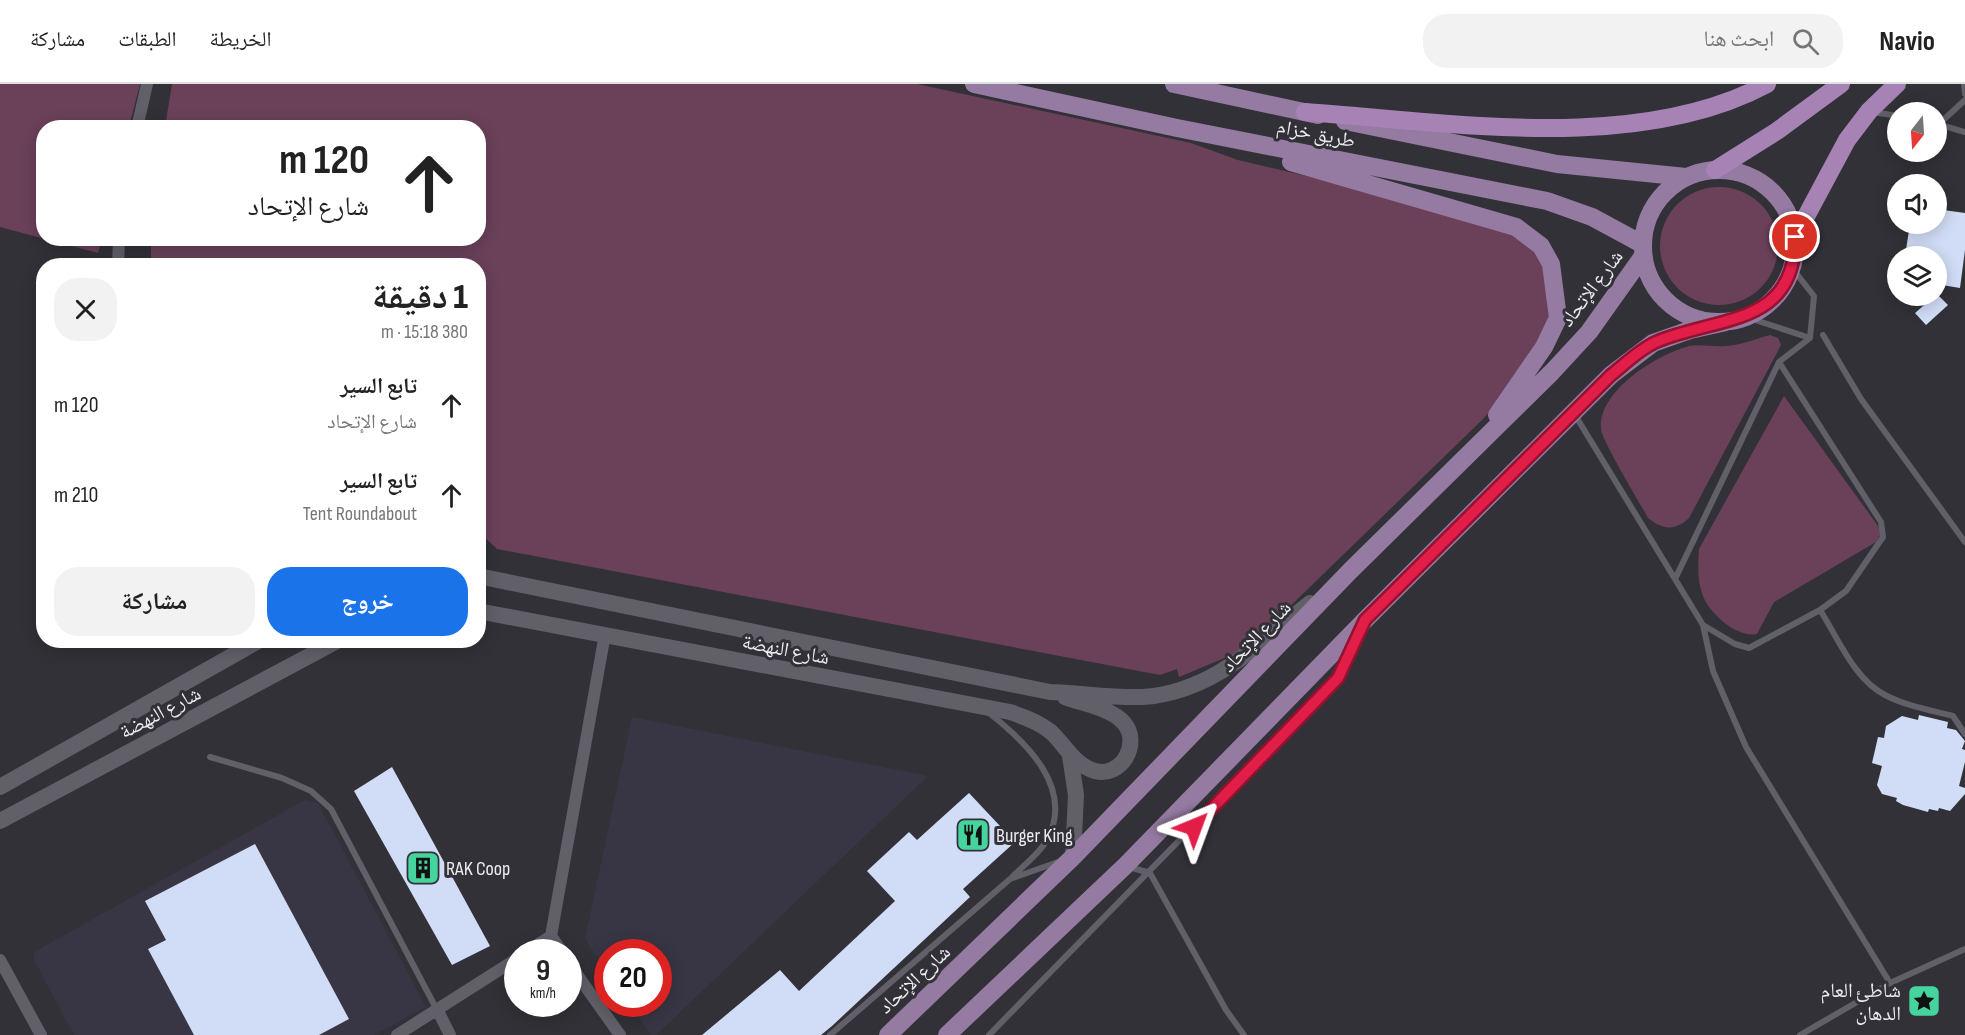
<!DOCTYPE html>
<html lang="ar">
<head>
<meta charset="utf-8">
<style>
  body { margin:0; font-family:"Sofia Sans Condensed","Noto Naskh Arabic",sans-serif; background:#f2f2f2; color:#222; direction:rtl; height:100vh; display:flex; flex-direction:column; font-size:22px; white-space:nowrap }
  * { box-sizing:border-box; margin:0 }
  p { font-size:20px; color:#767676 }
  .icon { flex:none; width:33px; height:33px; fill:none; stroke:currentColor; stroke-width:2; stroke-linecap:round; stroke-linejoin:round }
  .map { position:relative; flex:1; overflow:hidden; direction:ltr }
  .panel { position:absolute; left:36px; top:174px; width:450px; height:390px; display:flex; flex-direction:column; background:#fff; border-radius:24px; box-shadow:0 3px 15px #0003; direction:rtl }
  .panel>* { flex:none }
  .top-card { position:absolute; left:36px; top:36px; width:450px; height:126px; border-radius:24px; box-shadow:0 3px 15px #0003; direction:rtl; background:#fff; color:#222; overflow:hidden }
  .needle { width:39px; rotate:197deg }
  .tools { position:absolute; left:1887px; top:18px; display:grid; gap:12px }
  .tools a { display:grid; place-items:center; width:60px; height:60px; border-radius:50%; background:#fff; box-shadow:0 3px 15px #0003; font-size:30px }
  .speed { position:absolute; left:504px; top:855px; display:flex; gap:12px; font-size:30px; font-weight:700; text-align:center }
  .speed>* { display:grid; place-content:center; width:78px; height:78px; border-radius:50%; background:#fff; box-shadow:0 3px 15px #0003; line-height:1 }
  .speed small { font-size:15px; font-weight:400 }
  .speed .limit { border:9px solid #d22; background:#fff; color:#111 }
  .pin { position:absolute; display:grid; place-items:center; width:51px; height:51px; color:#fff; margin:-26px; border:3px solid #fff; border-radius:50%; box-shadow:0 2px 6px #0007 }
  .me { position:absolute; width:66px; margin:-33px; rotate:44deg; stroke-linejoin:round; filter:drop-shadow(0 0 4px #0008) }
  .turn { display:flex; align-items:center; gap:21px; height:126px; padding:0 18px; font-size:27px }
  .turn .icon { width:78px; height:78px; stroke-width:2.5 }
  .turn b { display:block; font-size:42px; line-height:51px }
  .round { display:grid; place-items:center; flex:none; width:63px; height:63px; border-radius:24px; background:#f2f2f2 }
  .overview { display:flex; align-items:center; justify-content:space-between; height:102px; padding:0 18px }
  h1 { font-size:36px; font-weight:800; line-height:45px }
  .primary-button { display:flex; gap:12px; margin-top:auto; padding:12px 18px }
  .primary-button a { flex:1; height:69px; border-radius:24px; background:#1a73e8; color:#fff; font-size:24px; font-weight:800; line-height:69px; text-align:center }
  .primary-button a+a { background:#f2f2f2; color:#222 }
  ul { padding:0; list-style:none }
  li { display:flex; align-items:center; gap:18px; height:90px; padding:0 18px }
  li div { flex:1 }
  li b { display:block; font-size:22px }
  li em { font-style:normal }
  header { display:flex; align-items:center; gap:36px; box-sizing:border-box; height:84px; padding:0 30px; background:#fff; border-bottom:2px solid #e0e0e0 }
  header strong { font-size:28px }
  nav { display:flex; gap:33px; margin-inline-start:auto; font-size:21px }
  .search { width:420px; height:54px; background:#f2f2f2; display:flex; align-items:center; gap:15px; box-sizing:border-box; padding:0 21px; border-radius:24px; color:#767676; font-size:22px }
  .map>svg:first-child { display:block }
</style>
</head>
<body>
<header>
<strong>Navio</strong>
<div class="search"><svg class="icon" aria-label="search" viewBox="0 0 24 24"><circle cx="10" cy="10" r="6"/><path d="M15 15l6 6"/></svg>ابحث هنا</div>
<nav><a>الخريطة</a><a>الطبقات</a><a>مشاركة</a></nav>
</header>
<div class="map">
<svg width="1965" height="951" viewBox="0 0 1965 951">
  <rect width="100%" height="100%" fill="#323138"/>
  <!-- built -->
  <path fill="#383644" d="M632,633l296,59 -272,259h-5l-22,-31h29v-52h-50l-1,20 -22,-33z
    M305,716l13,3 108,204 -52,28h-300l-40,-75v-8z"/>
  <!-- green -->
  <path fill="#6a4159" d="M0,0h140l-11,43 -85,1v110l58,1 -4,14 -98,-26z
    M172,0h745l274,59 47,17 265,62 24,10 33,46 -18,78 -60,64 -236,229 -67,28 -2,-8 -17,6 -663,-126 -18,-17 -1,-266 -327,-1v-26l327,-1v-110l-313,-1z
    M1660 162a59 59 0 1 1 118 0a59 59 0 1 1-118 0Z
    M1770,251l8,3 3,7 -92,173c-14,13 -26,12 -41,0 -8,-15 -46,-77 -47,-89 -3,-38 55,-74 88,-83 11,-2 25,1 37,0 14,-1 30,-7 44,-11z
    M1784,312l94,130 2,9 -4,7 -102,60 -17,32c-20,4 -47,-20 -54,-38 -6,-15 -5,-31 -4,-47z"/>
  <!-- building -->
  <path fill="#d1dcf6" d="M1936,125l29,4v37l-5,38 -24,-4v-28h-31l5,-32h26z
    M1937,210l11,11 -22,20 -11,-12z
    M1919,631l29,7 -1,6 9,2 9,11 -3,8 3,1v12l-6,24 6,2v6l-15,17 -11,-3 -1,3 -9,-2 -1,3 -25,-7 -7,-4 1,-3 -15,-4 -5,-9 5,-19 -10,-3 6,-26 6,1 2,-12 16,-10 16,4z
    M392,683l98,179 -38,19 -98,-174z
    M969,709l46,49 -52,47 7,8 -138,129 -11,9h-119l78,-65 19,21 96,-90 -28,-30 42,-39 8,8z
    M255,760l94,175 -30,16h-125l-46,-86 18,-9 -21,-39z"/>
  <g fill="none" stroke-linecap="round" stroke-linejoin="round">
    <!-- service -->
    <path stroke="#616069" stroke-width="6" d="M1964,0l1,10
      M1873,28l25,4
      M1937,40l28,8
      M1939,40l26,-24
      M1746,233l64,21
      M1823,251l38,64 104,143
      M1575,331l128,210 32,19 14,4 71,-38 26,-19 37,-54 -2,-15 -102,-160
      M1676,493l103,-215 31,-24 4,-42 -22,-28
      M1820,526c18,28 34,69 65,85 21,11 45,15 68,21l12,18
      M1703,541l10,46 33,76 144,236
      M989,629c37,29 86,75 58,127 -8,14 -23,25 -35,37
      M210,673l72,21 29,13 20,18 106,201
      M1129,783l21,6 76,137 18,25
      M830,951l180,-156 48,-17
      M989,951l349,-357 18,-39
      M1800,951l90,-52 75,-34"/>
    <!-- minor -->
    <path stroke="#616069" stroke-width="12" d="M137,44l10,-44
      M118,182l1,-28
      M232,556l6,11
      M526,868l25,-16
      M562,868l-11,-16 54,-302
      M0,876l41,75
      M568,878l52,73
      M438,927l12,24
      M397,951l121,-77"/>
    <!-- secondary -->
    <path stroke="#616069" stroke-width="16" d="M478,492l572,116c30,1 62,6 92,5 69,-4 117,-53 168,-94
      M478,527l532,101c14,5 29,10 41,20 15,14 23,33 44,39 27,7 46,-28 29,-48 -13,-15 -41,-19 -59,-26
      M1070,672l6,39 -3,62
      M0,703l260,-147
      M0,737l339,-181"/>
    <!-- primary -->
    <path stroke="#957aa1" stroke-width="18" d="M974,0l203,44 370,73 45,16 50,27
      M1174,0l144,31
      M1345,37l212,43 129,13
      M1291,78l225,65 25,19 10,18 7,54 -14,29 -47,68
      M1643 162a76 76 0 1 1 152 0a76 76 0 1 1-152 0Z
      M888,951l185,-178 278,-287 201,-198 37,-40 54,-76
      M947,951l179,-170 239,-245 246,-245 42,-32 37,-13 36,-8"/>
    <!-- trunk -->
    <path stroke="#a683b4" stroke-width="18" d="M1305,28c143,10 332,42 462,-28
      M1715,86l62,-39 64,-47
      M1795,153l52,-97 22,-29 28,-27"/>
  </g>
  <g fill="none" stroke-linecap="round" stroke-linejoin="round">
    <defs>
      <path id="route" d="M1194,743l144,-149 27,-58 246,-245c14,-11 29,-26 45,-33 61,-26 140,-15 139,-105"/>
    </defs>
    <!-- route casing -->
    <use href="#route" stroke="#92132f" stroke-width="15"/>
    <!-- route -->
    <use href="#route" stroke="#e11d48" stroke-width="10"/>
  </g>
  <!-- icons -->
  <defs>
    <symbol id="restaurant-square" viewBox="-11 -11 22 22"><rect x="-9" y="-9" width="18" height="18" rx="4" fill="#46d49e" stroke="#323138"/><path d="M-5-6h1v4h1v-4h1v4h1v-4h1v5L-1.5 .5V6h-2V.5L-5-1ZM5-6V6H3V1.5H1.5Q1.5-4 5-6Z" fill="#111"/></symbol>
    <symbol id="building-square" viewBox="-11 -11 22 22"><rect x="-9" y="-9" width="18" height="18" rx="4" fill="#46d49e" stroke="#323138"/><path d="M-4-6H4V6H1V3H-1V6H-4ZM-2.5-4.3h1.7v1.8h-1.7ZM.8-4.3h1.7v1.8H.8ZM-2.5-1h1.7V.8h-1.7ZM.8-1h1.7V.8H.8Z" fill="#111"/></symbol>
    <symbol id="sight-square" viewBox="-11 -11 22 22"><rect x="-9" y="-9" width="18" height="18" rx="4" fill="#46d49e" stroke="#323138"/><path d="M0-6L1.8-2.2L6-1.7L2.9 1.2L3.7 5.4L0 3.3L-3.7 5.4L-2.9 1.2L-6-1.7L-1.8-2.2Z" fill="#111"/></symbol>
  </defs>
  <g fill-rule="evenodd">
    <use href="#restaurant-square" x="954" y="732" width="38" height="38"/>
    <use href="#building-square" x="404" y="765" width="38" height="38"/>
    <use href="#sight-square" x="1905" y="898" width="38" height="38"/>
  </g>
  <g text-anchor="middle" stroke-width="6" stroke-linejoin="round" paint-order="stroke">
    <!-- street labels -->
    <g font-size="20" fill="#ececf1" stroke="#323138">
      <text transform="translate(1316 49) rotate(11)" y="7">طريق خزام</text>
      <text transform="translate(1591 204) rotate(-53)" y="7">شارع الإتحاد</text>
      <text transform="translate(1256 552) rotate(-46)" y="7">شارع الإتحاد</text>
      <text transform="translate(786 565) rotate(11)" y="7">شارع النهضة</text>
      <text transform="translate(160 628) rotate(-28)" y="7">شارع النهضة</text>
      <text transform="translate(914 895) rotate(-43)" y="7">شارع الإتحاد</text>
    </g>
    <!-- poi labels -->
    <g font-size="20" fill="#ececf1" stroke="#323138" text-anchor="start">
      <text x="996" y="758">Burger King</text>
      <text x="446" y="791">RAK Coop</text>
      <text x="1901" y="913" text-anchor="end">شاطئ العام<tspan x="1901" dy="23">الدهان</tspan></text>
    </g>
  </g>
</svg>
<div class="tools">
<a><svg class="needle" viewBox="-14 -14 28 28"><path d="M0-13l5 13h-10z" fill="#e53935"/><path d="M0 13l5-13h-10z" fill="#767676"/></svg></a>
<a><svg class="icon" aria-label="sound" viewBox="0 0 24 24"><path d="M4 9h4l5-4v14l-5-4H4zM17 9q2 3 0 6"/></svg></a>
<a><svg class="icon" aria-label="layers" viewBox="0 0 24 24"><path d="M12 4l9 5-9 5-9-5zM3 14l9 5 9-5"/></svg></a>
</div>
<div class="speed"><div>9<small>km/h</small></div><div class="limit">20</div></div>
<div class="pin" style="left:1795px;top:153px;background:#d93025"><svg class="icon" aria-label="arrive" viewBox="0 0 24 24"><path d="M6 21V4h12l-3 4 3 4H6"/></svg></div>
<svg class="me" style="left:1194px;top:743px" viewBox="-20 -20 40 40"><path d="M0-17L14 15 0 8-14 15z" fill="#e11d48" stroke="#fff" stroke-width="4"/></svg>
<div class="top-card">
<div class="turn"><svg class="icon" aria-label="ahead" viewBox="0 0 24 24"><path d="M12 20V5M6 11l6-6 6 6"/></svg><div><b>120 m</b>شارع الإتحاد</div></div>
</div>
<section class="panel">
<div class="overview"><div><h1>1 دقيقة</h1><p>380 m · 15:18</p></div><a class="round"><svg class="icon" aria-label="close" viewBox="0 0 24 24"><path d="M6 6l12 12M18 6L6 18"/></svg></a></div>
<ul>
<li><svg class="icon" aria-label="ahead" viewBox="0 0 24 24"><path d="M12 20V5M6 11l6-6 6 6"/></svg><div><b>تابع السير</b><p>شارع الإتحاد</p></div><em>120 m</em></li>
<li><svg class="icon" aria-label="ahead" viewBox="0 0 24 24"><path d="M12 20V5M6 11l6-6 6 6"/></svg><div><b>تابع السير</b><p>Tent Roundabout</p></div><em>210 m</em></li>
</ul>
<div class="primary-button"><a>خروج</a><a>مشاركة</a></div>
</section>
</div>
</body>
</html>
